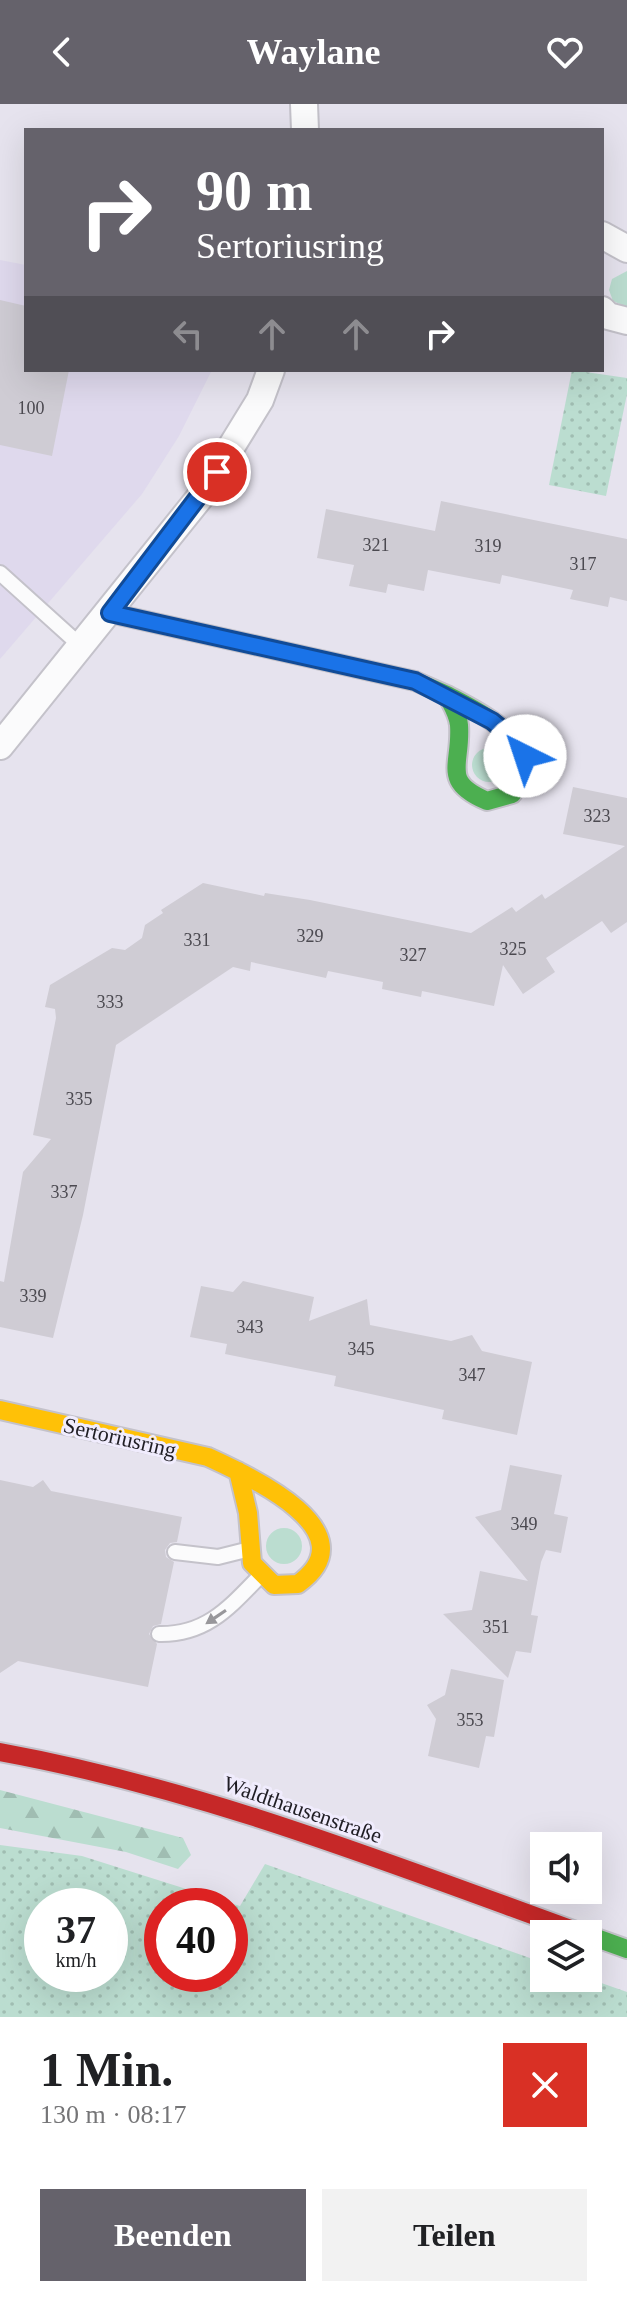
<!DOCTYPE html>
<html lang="de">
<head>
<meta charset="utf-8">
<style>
  body { margin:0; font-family:"Times New Roman",serif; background:#f2f2f2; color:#202124; height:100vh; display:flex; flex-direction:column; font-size:30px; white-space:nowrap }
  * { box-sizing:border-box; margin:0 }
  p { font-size:26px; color:#757577 }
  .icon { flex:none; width:44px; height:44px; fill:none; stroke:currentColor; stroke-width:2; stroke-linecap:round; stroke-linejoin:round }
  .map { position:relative; height:1913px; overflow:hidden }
  .sheet { display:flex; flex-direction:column; background:#fff; flex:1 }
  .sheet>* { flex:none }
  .hud { position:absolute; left:24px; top:24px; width:580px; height:244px; border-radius:0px; box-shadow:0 8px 32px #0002; background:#65626b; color:#fff; overflow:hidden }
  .buttons { position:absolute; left:530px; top:1728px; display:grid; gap:16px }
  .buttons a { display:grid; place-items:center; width:72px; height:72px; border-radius:0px; background:#fff; box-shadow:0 8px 32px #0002; font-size:40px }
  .speed { position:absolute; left:24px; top:1784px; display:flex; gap:16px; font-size:40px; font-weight:700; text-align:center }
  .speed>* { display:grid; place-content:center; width:104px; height:104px; border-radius:50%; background:#fff; box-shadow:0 8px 32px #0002; line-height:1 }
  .speed small { font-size:20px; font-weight:400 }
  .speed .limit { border:12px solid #d22; background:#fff; color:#111 }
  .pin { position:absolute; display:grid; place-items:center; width:68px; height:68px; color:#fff; margin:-34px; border:4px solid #fff; border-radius:50%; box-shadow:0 2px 8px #0007 }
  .me { position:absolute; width:88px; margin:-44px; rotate:319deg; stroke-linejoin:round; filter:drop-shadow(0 0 6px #0008) }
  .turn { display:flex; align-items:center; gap:28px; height:168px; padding:0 40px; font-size:36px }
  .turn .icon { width:104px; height:104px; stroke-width:2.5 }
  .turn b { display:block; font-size:56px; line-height:68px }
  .lanes { display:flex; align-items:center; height:76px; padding:0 40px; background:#0003; justify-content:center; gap:40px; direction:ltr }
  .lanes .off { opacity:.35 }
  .round { display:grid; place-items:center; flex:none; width:84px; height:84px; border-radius:0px; background:#f2f2f2 }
  .summary { display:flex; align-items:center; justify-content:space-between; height:136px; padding:0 40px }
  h1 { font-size:48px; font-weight:700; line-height:60px }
  .cta { display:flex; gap:16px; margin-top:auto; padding:16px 40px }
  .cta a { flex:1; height:92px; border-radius:0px; background:#65626b; color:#fff; font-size:32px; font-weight:700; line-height:92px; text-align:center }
  .cta a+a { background:#f2f2f2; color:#202124 }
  header { display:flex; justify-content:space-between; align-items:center; height:104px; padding:0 40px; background:#65626b; color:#fff; font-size:36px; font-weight:700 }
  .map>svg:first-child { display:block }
</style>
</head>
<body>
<header><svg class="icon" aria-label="back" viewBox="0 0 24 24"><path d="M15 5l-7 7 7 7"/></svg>Waylane<svg class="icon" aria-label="heart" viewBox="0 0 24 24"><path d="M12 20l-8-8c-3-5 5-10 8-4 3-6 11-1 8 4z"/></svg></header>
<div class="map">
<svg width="627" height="1913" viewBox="0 0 627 1913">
  <defs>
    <pattern id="forest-firs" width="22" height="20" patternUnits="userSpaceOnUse" patternTransform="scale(2)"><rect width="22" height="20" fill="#bbddd0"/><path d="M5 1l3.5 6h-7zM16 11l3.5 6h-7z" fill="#a0bdb2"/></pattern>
    <pattern id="park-dots" width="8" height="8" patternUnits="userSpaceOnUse" patternTransform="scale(2)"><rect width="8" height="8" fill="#bbddd0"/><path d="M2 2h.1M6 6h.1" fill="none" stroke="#a0bdb2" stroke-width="1.8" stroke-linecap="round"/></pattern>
  </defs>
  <rect width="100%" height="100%" fill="#e6e3ee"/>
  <!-- built -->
  <path fill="#dfd9ed" d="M0,156l26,5v105h186l-33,66 -37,58 -142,165z"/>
  <!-- grass -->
  <path fill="#bbddd0" d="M627,167v36l-14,-6 -4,-11 3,-11z
    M472 661a17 17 0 1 1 34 0a17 17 0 1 1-34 0Z
    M266 1442a18 18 0 1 1 36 0a18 18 0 1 1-36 0Z"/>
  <!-- forest -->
  <path fill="url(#forest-firs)" d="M0,1686l183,48 8,17 -13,14 -52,-17 -126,-24z"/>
  <!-- park -->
  <path fill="url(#park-dots)" fill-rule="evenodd" d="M572,266l55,8v16l-21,102 -57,-11z
    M0,1741l82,11 158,50 25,-42 279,99v15h43l40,14v25h-627zM42,1802h68v68h-68zM162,1802h68v68h-68z"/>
  <!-- building -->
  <path fill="#cfccd4" d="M0,196l26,6v64h43l-17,86 -52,-11z
    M441,397l186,38v62l-17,-4 -2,10 -38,-8 3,-9 -71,-15 -2,9 -72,-14 -4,21 -36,-7 -2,9 -37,-7 5,-21 -37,-7 9,-49 109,22z
    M573,683l54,11v124l-16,11 -9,-12 -56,37 9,14 -32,22 -20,-29 -9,41 -72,-15 -1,6 -39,-8 1,-7 -55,-11 -2,7 -75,-16 -1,9 -17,-4 -117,78 -33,170 -30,123 -53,-11v-46l4,1 19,-110 28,-33 -18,-4 23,-117 -1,-9 -10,-2 5,-22 62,-37 13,2 17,-12 3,-13 18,-12 -2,-3 42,-27 61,13 1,-3 45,7 161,33 41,-26 4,5 26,-18 3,5 80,-53 -62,-12z
    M243,1177l71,16 -5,24 58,-22 3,26 81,16 21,-6 10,16 50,11 -15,73 -75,-16 2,-9 -110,-24 2,-10 -111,-22 2,-10 -37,-7 11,-51 32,6z
    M510,1361l52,10 -8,39 14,3 -7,36 -15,-3 -5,12 -10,53 7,1 -7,37 -15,-2 -8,27 -65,-64 29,-4 8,-39 48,10 -53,-64 26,-7z
    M0,1376l33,7 10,-7 8,11 131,26 -5,25 -7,1 -5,7 1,7 8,5 -13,62 -8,2 -4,8 8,10 -9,43 -130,-26 -18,12z
    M451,1565l53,11 -10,57 -8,-1 -7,32 -51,-12 8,-37 -9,-14 18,-10z"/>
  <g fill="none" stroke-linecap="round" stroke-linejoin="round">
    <defs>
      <path id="lane" d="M0,469l82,74
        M175,1448l43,5 28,-7
        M159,1530c47,1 70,-26 101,-58"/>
      <path id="street" d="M304,0l1,26
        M602,131l25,14
        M602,206l6,6 19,5
        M0,642l201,-250 59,-96 11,-30"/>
      <path id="fast" d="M110,509l305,68 32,14c5,10 11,19 12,30 3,40 -19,56 28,76l25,-7 15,-25c-10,-40 -46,-56 -80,-74
        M588,1831l39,14"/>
      <path id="slow" d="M0,1306l208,47c39,18 164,74 90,127l-24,1 -22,-22 -4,-50 -10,-42"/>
      <path id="jam" d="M0,1648c203,37 391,112 584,182"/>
    </defs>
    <!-- lane casing -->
    <use href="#lane" stroke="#c4c2ca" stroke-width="18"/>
    <!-- street casing -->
    <use href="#street" stroke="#c4c2ca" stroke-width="30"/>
    <!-- fast casing -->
    <use href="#fast" stroke="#c4c2ca" stroke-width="22"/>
    <!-- slow casing -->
    <use href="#slow" stroke="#c4c2ca" stroke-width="22"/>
    <!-- jam casing -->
    <use href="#jam" stroke="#c4c2ca" stroke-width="22"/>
    <!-- lane -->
    <use href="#lane" stroke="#fbfbfc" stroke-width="14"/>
    <!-- street -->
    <use href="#street" stroke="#fbfbfc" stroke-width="26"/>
    <!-- fast -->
    <use href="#fast" stroke="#4caf50" stroke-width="18"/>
    <!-- slow -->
    <use href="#slow" stroke="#ffc107" stroke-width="18"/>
    <!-- jam -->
    <use href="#jam" stroke="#c62828" stroke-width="18"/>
  </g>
  <!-- one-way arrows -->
  <defs><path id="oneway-solid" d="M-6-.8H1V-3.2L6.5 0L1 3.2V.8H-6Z" transform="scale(2)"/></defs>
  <use fill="#98979b" href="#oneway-solid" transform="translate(216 1513) rotate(146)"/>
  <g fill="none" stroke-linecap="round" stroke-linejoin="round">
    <defs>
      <path id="route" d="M217,368l-107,141 305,68 77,40 26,21 7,14"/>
    </defs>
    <!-- route casing -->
    <use href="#route" stroke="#114b97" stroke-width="20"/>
    <!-- route -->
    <use href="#route" stroke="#1a73e8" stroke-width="14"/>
  </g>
  <g text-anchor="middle" stroke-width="6" stroke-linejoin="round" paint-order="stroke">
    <!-- number labels -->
    <g font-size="18" fill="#4b4950">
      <text x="31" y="310">100</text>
      <text x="376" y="447">321</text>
      <text x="488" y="448">319</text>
      <text x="583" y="466">317</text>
      <text x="597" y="718">323</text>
      <text x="310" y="838">329</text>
      <text x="197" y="842">331</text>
      <text x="513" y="851">325</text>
      <text x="413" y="857">327</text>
      <text x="110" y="904">333</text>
      <text x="79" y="1001">335</text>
      <text x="64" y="1094">337</text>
      <text x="33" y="1198">339</text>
      <text x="250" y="1229">343</text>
      <text x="361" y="1251">345</text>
      <text x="472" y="1277">347</text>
      <text x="524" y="1426">349</text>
      <text x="496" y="1529">351</text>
      <text x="470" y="1622">353</text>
    </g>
    <!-- street labels -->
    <g font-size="22" fill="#1f1d24" stroke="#f0ecfd">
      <text transform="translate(120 1333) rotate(13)" y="8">Sertoriusring</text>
      <text transform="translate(303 1705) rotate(19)" y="8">Waldthausenstraße</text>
    </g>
  </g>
</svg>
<div class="buttons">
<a><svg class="icon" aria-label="sound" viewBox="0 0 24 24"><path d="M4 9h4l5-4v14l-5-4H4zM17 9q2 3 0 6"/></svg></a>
<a><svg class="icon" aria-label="layers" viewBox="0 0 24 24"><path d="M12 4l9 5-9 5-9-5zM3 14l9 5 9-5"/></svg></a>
</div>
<div class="speed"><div>37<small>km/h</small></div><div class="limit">40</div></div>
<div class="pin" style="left:217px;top:368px;background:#d93025"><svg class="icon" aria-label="arrive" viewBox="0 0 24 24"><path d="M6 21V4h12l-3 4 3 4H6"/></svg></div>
<svg class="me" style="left:525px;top:652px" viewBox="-20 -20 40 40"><circle r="19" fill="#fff"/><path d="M0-13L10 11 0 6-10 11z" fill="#1a73e8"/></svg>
<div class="hud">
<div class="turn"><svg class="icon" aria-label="right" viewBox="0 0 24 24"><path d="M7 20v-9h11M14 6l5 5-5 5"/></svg><div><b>90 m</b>Sertoriusring</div></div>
<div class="lanes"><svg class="icon off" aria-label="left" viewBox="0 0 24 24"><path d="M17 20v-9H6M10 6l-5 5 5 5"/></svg><svg class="icon off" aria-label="ahead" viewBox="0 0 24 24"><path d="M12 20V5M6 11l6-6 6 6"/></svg><svg class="icon off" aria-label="ahead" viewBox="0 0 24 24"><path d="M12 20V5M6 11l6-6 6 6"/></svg><svg class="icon" aria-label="right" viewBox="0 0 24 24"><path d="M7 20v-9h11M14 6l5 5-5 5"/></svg></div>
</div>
</div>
<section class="sheet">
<div class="summary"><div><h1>1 Min.</h1><p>130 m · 08:17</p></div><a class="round" style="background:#d93025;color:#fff"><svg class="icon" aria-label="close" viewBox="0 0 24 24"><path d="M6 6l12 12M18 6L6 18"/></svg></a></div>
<div class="cta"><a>Beenden</a><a>Teilen</a></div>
</section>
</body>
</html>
